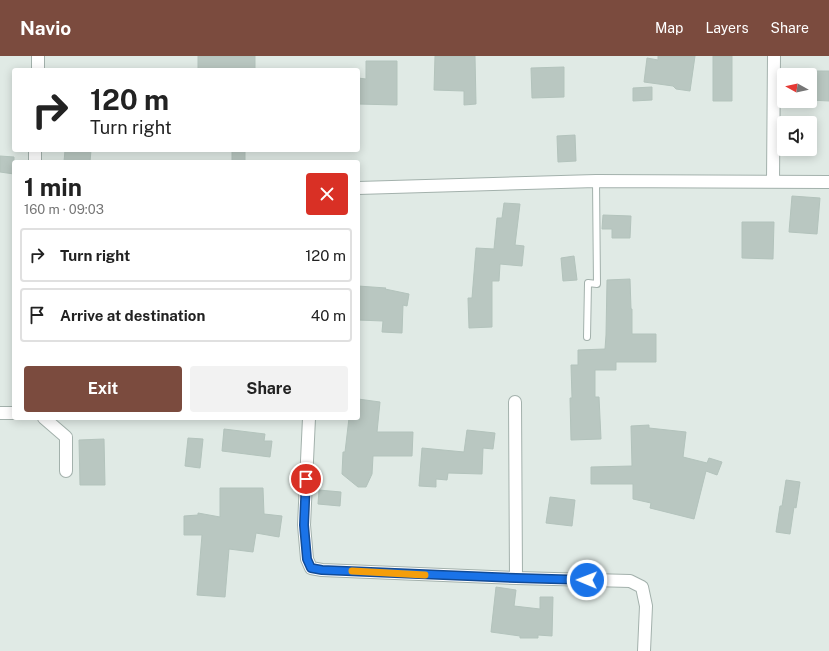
<!DOCTYPE html>
<html lang="en">
<head>
<meta charset="utf-8">
<style>
  body { margin:0; font-family:"Public Sans",sans-serif; background:#f2f2f2; color:#222; height:100vh; display:flex; flex-direction:column; font-size:15px; white-space:nowrap }
  * { box-sizing:border-box; margin:0 }
  p { font-size:13px; color:#767676 }
  .icon { flex:none; width:22px; height:22px; fill:none; stroke:currentColor; stroke-width:2; stroke-linecap:round; stroke-linejoin:round }
  .map { position:relative; flex:1; overflow:hidden }
  .drawer { position:absolute; left:12px; top:104px; width:348px; height:260px; display:flex; flex-direction:column; background:#fff; border-radius:4px; box-shadow:0 2px 10px #0003 }
  .drawer>* { flex:none }
  .guide { position:absolute; left:12px; top:12px; width:348px; height:84px; border-radius:4px; box-shadow:0 2px 10px #0003; background:#fff; color:#222; overflow:hidden }
  .needle { width:26px; rotate:278deg }
  .tools { position:absolute; left:777px; top:12px; display:grid; gap:8px }
  .tools a { display:grid; place-items:center; width:40px; height:40px; border-radius:4px; background:#fff; box-shadow:0 2px 10px #0003; font-size:20px }
  .pin { position:absolute; display:grid; place-items:center; width:34px; height:34px; color:#fff; margin:-17px; border:2px solid #fff; border-radius:50%; box-shadow:0 1px 4px #0007 }
  .me { position:absolute; width:44px; margin:-22px; rotate:271deg; stroke-linejoin:round; filter:drop-shadow(0 0 3px #0008) }
  .turn { display:flex; align-items:center; gap:14px; height:84px; padding:0 12px; font-size:18px }
  .turn .icon { width:52px; height:52px; stroke-width:2.5 }
  .turn b { display:block; font-size:28px; line-height:34px }
  .round { display:grid; place-items:center; flex:none; width:42px; height:42px; border-radius:4px; background:#f2f2f2 }
  .summary { display:flex; align-items:center; justify-content:space-between; height:68px; padding:0 12px }
  h1 { font-size:24px; font-weight:700; line-height:30px }
  .action { display:flex; gap:8px; margin-top:auto; padding:8px 12px }
  .action a { flex:1; height:46px; border-radius:4px; background:#7b4b3e; color:#fff; font-size:16px; font-weight:700; line-height:46px; text-align:center }
  .action a+a { background:#f2f2f2; color:#222 }
  ul { padding:0; list-style:none }
  li { display:flex; align-items:center; gap:12px; height:54px; margin:0 8px 6px; padding:0 4px; border:2px solid #e0e0e0; border-radius:4px }
  li div { flex:1 }
  li b { display:block; font-size:15px }
  li em { font-style:normal }
  header { display:flex; align-items:center; gap:24px; box-sizing:border-box; height:56px; padding:0 20px; background:#7b4b3e; color:#fff }
  header strong { font-size:19px }
  nav { display:flex; gap:22px; margin-inline-start:auto; font-size:14px }
  .map>svg:first-child { display:block }
</style>
</head>
<body>
<header>
<strong>Navio</strong>
<nav><a>Map</a><a>Layers</a><a>Share</a></nav>
</header>
<div class="map">
<svg width="829" height="595" viewBox="0 0 829 595">
  <rect width="100%" height="100%" fill="#e0eae5"/>
  <!-- building -->
  <path fill="#b9c7c1" stroke="#b3c3bc" d="M198,0h57v14h-57z
    M435,0h40l1,48 -12,1v-14l-30,-1z
    M658,0h37l-5,35 -14,-2 -3,-3 -29,-4 3,-24 11,2z
    M713,0h19v45h-19z
    M366,5h31v44l-39,-1v-26l8,1z
    M564,11v30l-32,1 -1,-30z
    M810,15h19v30l-19,-1z
    M652,31v13l-19,1v-13z
    M575,79l1,26 -18,1 -1,-26z
    M65,94h26l-1,12h-26z
    M232,94h13v12h-13z
    M0,100l14,1v17l-14,-2z
    M792,140l28,2 -3,36 -28,-2z
    M504,147l16,1 -5,41 9,1 -2,20 -22,-2 -1,17h-7v46l-23,1 -1,-30h4l4,-50 18,1 3,-31h5z
    M603,159l28,1 -1,22h-18v-9h-10z
    M742,166h32l-1,37 -31,-1z
    M574,200l3,24 -14,1 -2,-23z
    M630,223l1,30h1v25h24v28h-40v8h-21v27h4l2,42 -30,1 -1,-42h2l-1,-33h7v-15l27,-1 1,-14 1,-55z
    M358,230l28,2 -1,1 24,5 -2,12 -4,-1 -1,28 -20,-1 1,-11 -25,-1z
    M358,343l22,3 -3,30h36l-1,24h-39l-1,18 -6,13h-8l-16,-13 1,-22h2l4,-34h9z
    M649,369v3l37,4 -3,25 24,6 2,-5 13,4 -5,13 -11,-4 -12,48 -44,-11 1,-5 -18,-4v-15h-42v-17l41,-1 -1,-40z
    M224,373l41,5 -1,7h8l-2,16 -48,-6z
    M467,374l28,3 -2,16 -10,-1 -1,26 -34,-1 -1,7 -11,-1v8l-17,-1 3,-38 42,4z
    M188,382l15,1 -3,29 -15,-2z
    M104,383l1,46h-25l-1,-45z
    M786,424l14,2 -4,26 -2,-1 -4,27 -14,-2 4,-26h2z
    M220,432h43l1,26 18,2 -3,21 -23,-4 -3,19 -24,-3 -4,48 -28,-2 5,-60h-18v-19l14,-1v-2l22,4z
    M319,434l22,2 -1,14 -22,-2z
    M550,441l25,3 -3,26 -26,-3z
    M496,531l20,3 -2,16 26,3v-12h13l-1,39 -14,-1v3h-18v-2l-29,-4z"/>
  <g fill="none" stroke-linecap="round" stroke-linejoin="round">
    <defs>
      <path id="service" d="M587,281l1,-54 9,1 -1,-103"/>
      <path id="minor" d="M38,14v-14
        M35,106v-12
        M773,125l1,-125
        M358,132l238,-7 233,1
        M515,346l1,176
        M0,357h14
        M44,362l22,19v34
        M309,362l-5,107 3,34 4,9 11,2 194,8 114,3 12,6 4,19 -2,45"/>
    </defs>
    <!-- service casing -->
    <use href="#service" stroke="#a3b1ac" stroke-width="8"/>
    <!-- minor casing -->
    <use href="#minor" stroke="#a3b1ac" stroke-width="14"/>
    <!-- service -->
    <use href="#service" stroke="#fff" stroke-width="6"/>
    <!-- minor -->
    <use href="#minor" stroke="#fff" stroke-width="12"/>
  </g>
  <g fill="none" stroke-linecap="round" stroke-linejoin="round">
    <defs>
      <path id="route" d="M306,423l-2,46 3,34 4,9 11,2 194,8 71,2"/>
    </defs>
    <!-- route casing -->
    <use href="#route" stroke="#114b97" stroke-width="10"/>
    <!-- route -->
    <use href="#route" stroke="#1a73e8" stroke-width="7"/>
    <!-- slow -->
    <path stroke="#f59e0b" stroke-width="7" d="M352,515l73,4"/>
  </g>
</svg>
<div class="tools">
<a><svg class="needle" viewBox="-14 -14 28 28"><path d="M0-13l5 13h-10z" fill="#e53935"/><path d="M0 13l5-13h-10z" fill="#767676"/></svg></a>
<a><svg class="icon" aria-label="sound" viewBox="0 0 24 24"><path d="M4 9h4l5-4v14l-5-4H4zM17 9q2 3 0 6"/></svg></a>
</div>
<div class="pin" style="left:306px;top:423px;background:#d93025"><svg class="icon" aria-label="arrive" viewBox="0 0 24 24"><path d="M6 21V4h12l-3 4 3 4H6"/></svg></div>
<svg class="me" style="left:587px;top:524px" viewBox="-20 -20 40 40"><circle r="17" fill="#1a73e8" stroke="#fff" stroke-width="3"/><path d="M0-11L8 9 0 5-8 9z" fill="#fff"/></svg>
<div class="guide">
<div class="turn"><svg class="icon" aria-label="right" viewBox="0 0 24 24"><path d="M7 20v-9h11M14 6l5 5-5 5"/></svg><div><b>120 m</b>Turn right</div></div>
</div>
<section class="drawer">
<div class="summary"><div><h1>1 min</h1><p>160 m · 09:03</p></div><a class="round" style="background:#d93025;color:#fff"><svg class="icon" aria-label="close" viewBox="0 0 24 24"><path d="M6 6l12 12M18 6L6 18"/></svg></a></div>
<ul>
<li><svg class="icon" aria-label="right" viewBox="0 0 24 24"><path d="M7 20v-9h11M14 6l5 5-5 5"/></svg><div><b>Turn right</b></div><em>120 m</em></li>
<li><svg class="icon" aria-label="arrive" viewBox="0 0 24 24"><path d="M6 21V4h12l-3 4 3 4H6"/></svg><div><b>Arrive at destination</b></div><em>40 m</em></li>
</ul>
<div class="action"><a>Exit</a><a>Share</a></div>
</section>
</div>
</body>
</html>
